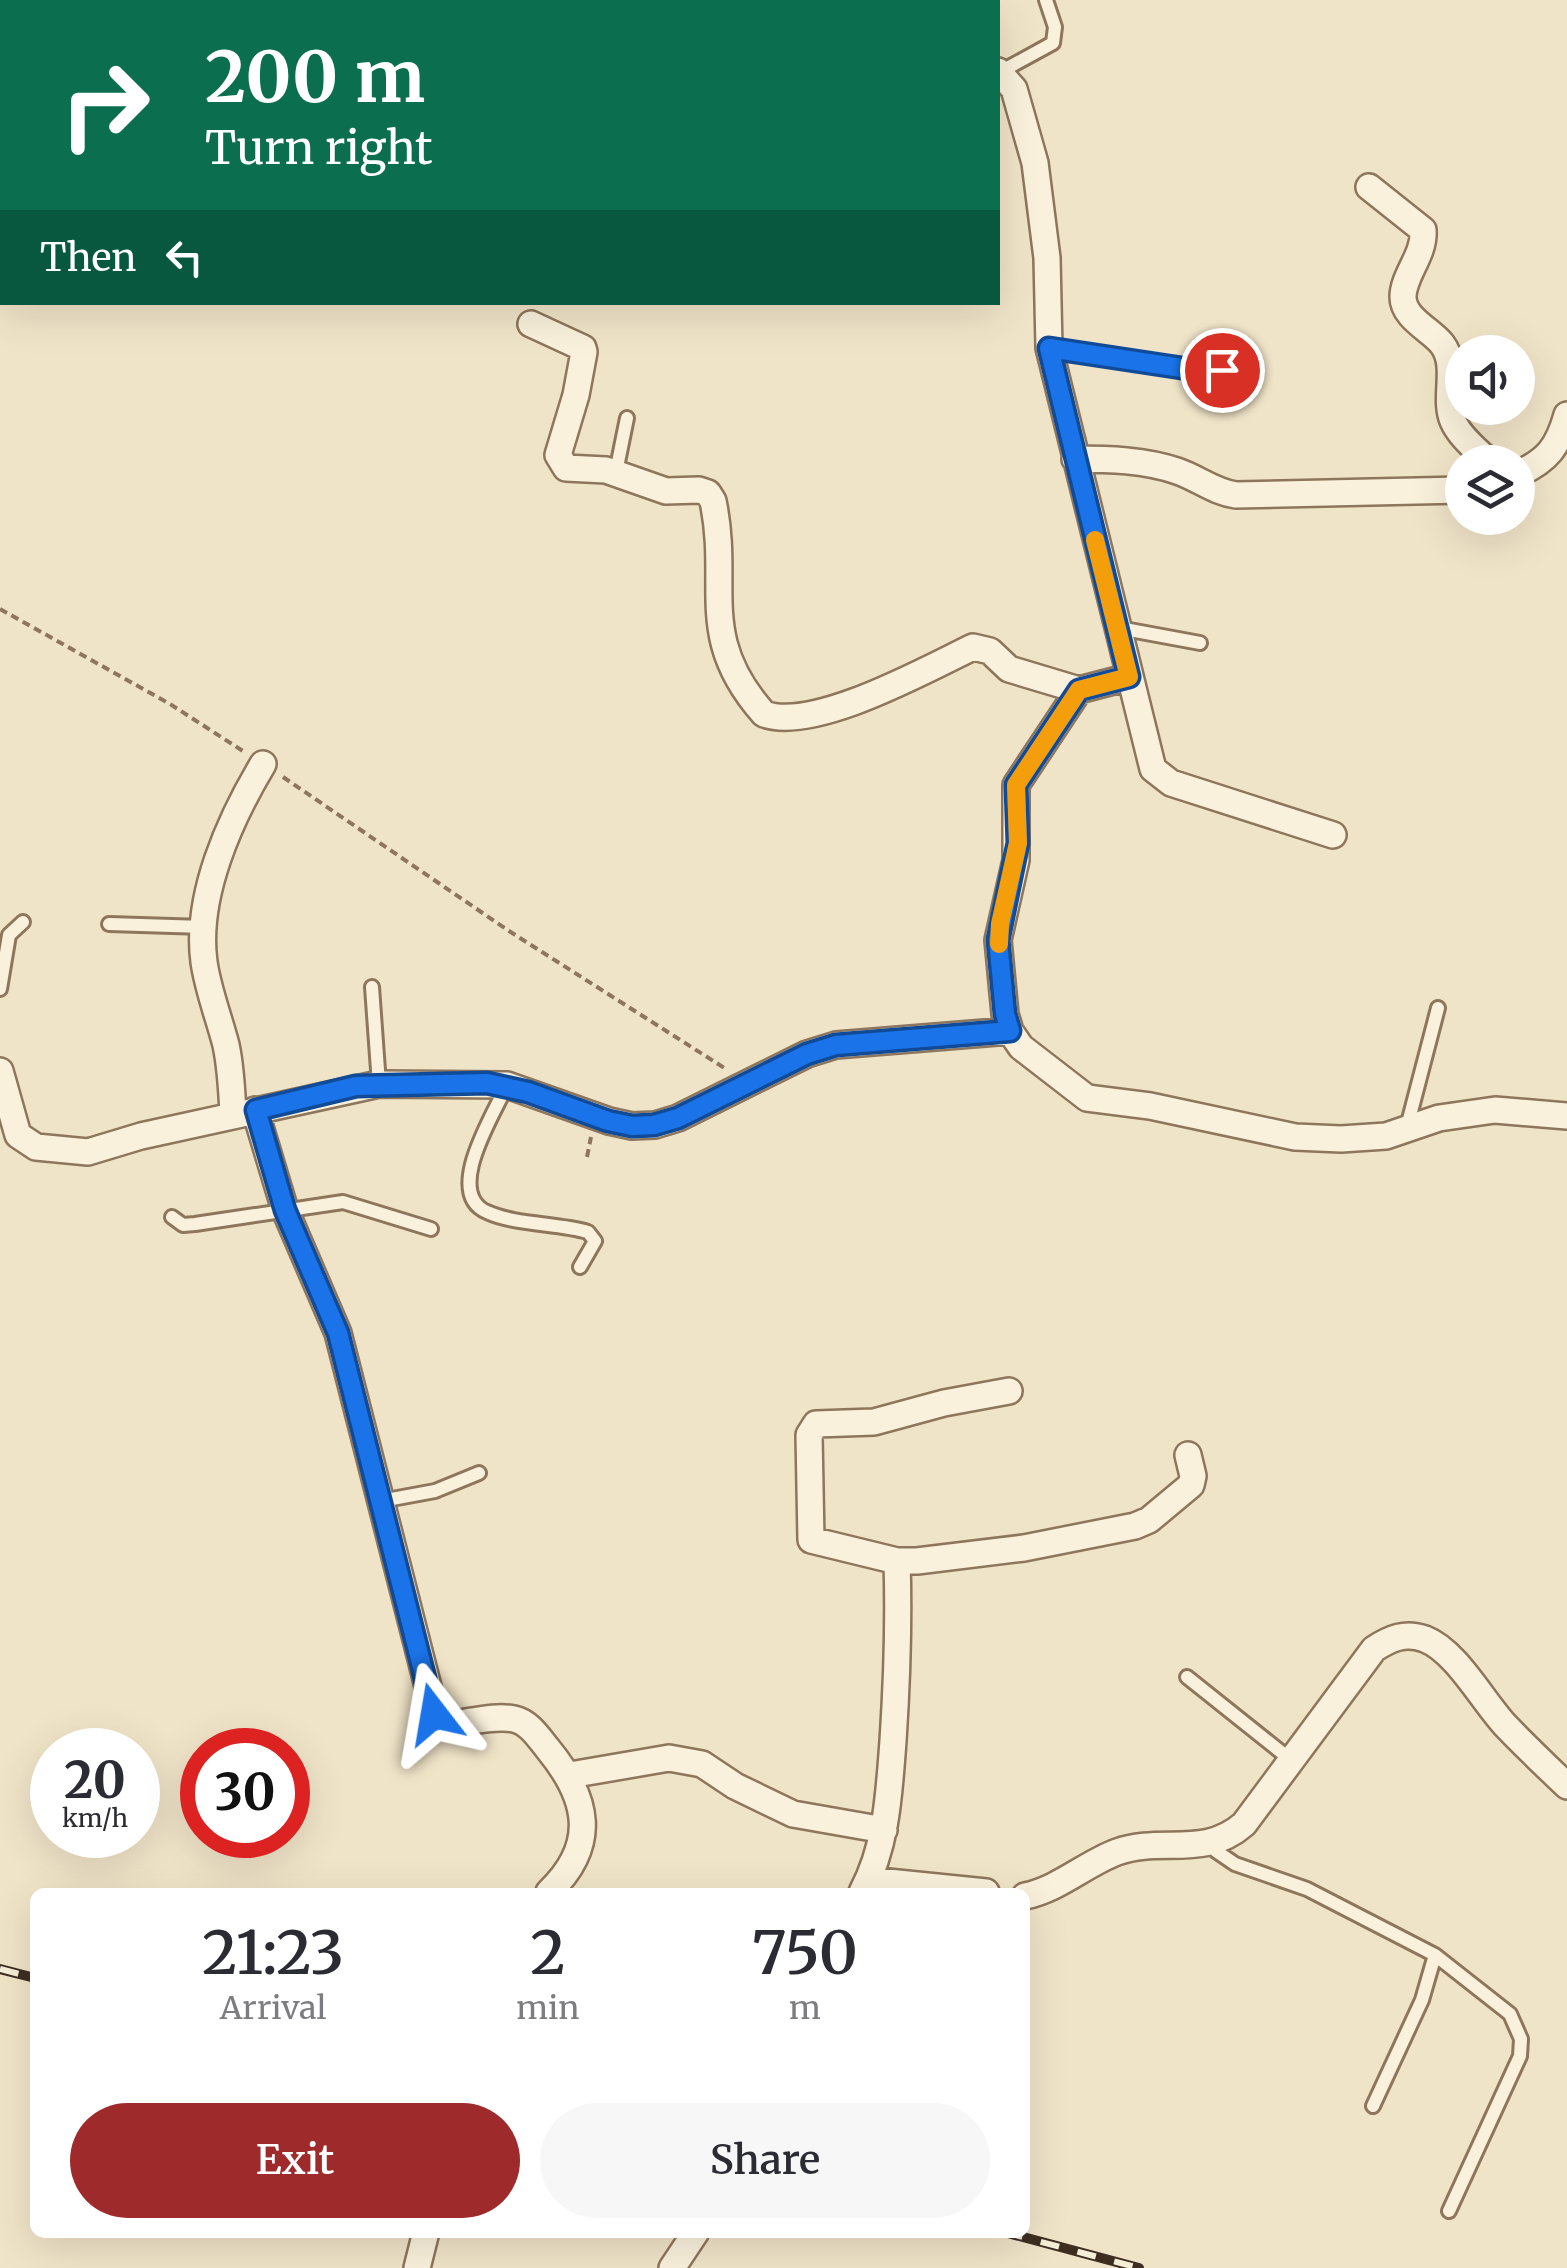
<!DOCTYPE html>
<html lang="en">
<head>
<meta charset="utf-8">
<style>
  body { margin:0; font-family:Merriweather,serif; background:#f7f7f7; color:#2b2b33; height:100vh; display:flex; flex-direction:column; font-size:38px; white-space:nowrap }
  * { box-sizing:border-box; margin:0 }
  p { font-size:32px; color:#7c7c81 }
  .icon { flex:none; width:55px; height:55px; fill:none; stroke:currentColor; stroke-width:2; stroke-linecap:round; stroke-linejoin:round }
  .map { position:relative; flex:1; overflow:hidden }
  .drawer { position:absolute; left:30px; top:1888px; width:1000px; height:350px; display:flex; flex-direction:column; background:#fff; border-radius:15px; box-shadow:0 10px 40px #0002 }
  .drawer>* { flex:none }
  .guide { position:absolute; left:0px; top:0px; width:1000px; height:305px; box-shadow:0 10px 40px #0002; background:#0b6e4f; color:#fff; overflow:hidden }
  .controls { position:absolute; left:1445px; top:335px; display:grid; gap:20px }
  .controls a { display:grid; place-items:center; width:90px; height:90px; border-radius:50%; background:#fff; box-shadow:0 10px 40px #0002; font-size:50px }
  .speed { position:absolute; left:30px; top:1728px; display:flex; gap:20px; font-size:50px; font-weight:700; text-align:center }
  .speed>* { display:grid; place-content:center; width:130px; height:130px; border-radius:50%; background:#fff; box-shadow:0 10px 40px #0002; line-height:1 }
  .speed small { font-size:25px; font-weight:400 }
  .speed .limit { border:15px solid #d22; background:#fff; color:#111 }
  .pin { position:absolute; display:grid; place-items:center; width:85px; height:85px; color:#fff; margin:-42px; border:5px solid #fff; border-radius:50%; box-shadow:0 2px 10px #0007 }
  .me { position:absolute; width:110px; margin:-55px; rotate:346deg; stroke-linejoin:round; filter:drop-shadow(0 0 8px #0008) }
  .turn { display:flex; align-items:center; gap:35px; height:210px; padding:0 40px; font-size:45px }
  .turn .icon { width:130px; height:130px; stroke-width:2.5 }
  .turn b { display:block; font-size:70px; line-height:85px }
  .then { display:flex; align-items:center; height:95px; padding:0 40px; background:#0003; gap:20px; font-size:38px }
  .eta { display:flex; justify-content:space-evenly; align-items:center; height:170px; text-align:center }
  .eta b { font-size:60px; font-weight:600; line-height:70px }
  .action { display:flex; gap:20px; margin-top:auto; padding:20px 40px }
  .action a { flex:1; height:115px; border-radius:60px; background:#9e2a2b; color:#fff; font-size:40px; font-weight:600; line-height:115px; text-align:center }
  .action a+a { background:#f7f7f7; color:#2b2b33 }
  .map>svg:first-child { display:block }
</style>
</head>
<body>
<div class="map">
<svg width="1567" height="2268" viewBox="0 0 1567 2268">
  <rect width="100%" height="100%" fill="#f0e4c8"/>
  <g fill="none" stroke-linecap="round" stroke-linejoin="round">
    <defs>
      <path id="lane" d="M613,2v-2
        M1000,72l53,-29 2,-16 -9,-27
        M1049,348l146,22h55
        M616,472l11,-54
        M1119,628l81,15
        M109,924l95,3
        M372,987l7,97
        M0,989l9,-54 14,-13
        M507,1085c-13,29 -64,108 -20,127 28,13 71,11 101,20l7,9 -15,26
        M1407,1127l31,-119
        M172,1217l11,8 12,-1 148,-22 88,27
        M381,1501l54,-10 44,-18
        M1187,1677l104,83
        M1211,1844l5,7 19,13 72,25 128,66 -13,45 -49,106
        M1435,1955l75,59 11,25 -1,17 -71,155"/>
      <path id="street" d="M780,0l3,2
        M998,71l16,18 21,74 12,95 2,90 104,421 18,14 162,52
        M1369,187l54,43c2,25 -20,45 -20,67 0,21 28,33 39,47 17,22 1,53 11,77 7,16 24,29 36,41
        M531,324l52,24 1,4 -8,43 -18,60 8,13 40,2 60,21 33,-1 9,3 5,8c18,86 -18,135 51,213 50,18 161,-44 209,-67l17,4 19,18 70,21 50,-13
        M1075,459c33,0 70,1 102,12 21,7 37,21 59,24l226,-5
        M1518,474c30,-14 40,-27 49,-59
        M1079,690l-63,95v75l-18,80 7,74 5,17 11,16 66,51 63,8 145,31 46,2 45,-3 53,-18 56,-8 72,6
        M0,1071l18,64 18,12 52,5 53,-16 238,-52 128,1 102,36 23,5 23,-1 23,-7 129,-64 29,-9 174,-14
        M255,1110l30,100 53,123 97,381 7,7 10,3c19,-2 43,-9 62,-5 15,3 25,19 34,30 41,50 50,96 1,143
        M233,1115c-1,-23 -2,-47 -7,-70 -7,-27 -18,-55 -22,-83 -9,-66 26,-143 59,-198
        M1009,1391l-65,12 -70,19 -58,2 -7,11 2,105 86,21h20l107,-13 111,-22 14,-6 42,-35 2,-9 -5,-21
        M570,1775l99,-17 33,6 33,22 58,28 91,16
        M868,1880l118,12
        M862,1892c25,-47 27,-99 31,-151 4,-61 6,-119 4,-180
        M1025,1896c34,-7 60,-32 92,-44 45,-16 87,7 127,-28l130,-175c17,-11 31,-17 51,-10 31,12 57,61 80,86 20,21 41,41 62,61
        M417,2268l9,-36
        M672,2268l24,-36"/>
    </defs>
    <!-- lane casing -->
    <use href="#lane" stroke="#8d765c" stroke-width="18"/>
    <!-- street casing -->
    <use href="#street" stroke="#8d765c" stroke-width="30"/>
    <!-- path -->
    <path stroke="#8d765c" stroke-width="4" stroke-dasharray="8 5" stroke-linecap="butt" d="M0,609l170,95 76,49
      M283,777l226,154 217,138
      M587,1157l4,-20"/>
    <!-- lane -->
    <use href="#lane" stroke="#faf1dc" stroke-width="12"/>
    <!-- street -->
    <use href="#street" stroke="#faf1dc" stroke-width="25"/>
    <defs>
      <path id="rail" d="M0,1969l35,9
        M1004,2232l135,36"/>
    </defs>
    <!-- rail casing -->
    <use href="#rail" stroke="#3d2e20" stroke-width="10"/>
    <!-- rail -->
    <use href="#rail" stroke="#f7eed8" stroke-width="6" stroke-dasharray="19" stroke-linecap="butt"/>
  </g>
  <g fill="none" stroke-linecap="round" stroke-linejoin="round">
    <defs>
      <path id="route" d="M434,1714l-96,-381 -53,-123 -29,-100 100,-24 131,-3 41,9 80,29 24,5 22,-1 24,-7 129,-64 29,-9 174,-14 -5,-17 -7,-74 20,-97 -2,-58 63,-95 50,-13 -80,-329 146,22h27"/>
    </defs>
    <!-- route casing -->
    <use href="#route" stroke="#114b97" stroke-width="25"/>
    <!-- route -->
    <use href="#route" stroke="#1a73e8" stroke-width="18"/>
    <!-- slow -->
    <path stroke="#f59e0b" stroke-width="18" d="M999,944l1,-20 18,-81 -2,-58 63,-95 50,-13 -34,-137"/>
  </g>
</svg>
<div class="controls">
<a><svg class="icon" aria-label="sound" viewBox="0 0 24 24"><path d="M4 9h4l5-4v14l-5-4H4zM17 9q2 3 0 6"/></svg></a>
<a><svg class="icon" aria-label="layers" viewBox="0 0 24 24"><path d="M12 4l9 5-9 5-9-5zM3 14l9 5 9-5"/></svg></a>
</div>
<div class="speed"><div>20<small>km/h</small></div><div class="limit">30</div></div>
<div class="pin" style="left:1222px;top:370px;background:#d93025"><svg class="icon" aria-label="arrive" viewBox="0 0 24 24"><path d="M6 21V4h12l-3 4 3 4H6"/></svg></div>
<svg class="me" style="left:434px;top:1714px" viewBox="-20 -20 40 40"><path d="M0-17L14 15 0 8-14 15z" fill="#1a73e8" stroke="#fff" stroke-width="4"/></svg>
<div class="guide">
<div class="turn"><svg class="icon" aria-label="right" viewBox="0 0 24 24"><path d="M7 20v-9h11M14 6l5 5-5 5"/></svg><div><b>200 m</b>Turn right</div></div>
<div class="then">Then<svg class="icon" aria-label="left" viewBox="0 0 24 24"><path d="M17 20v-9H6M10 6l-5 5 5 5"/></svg></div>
</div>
<section class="drawer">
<div class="eta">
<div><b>21:23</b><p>Arrival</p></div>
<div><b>2</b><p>min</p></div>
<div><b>750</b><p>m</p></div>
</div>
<div class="action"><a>Exit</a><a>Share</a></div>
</section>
</div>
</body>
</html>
